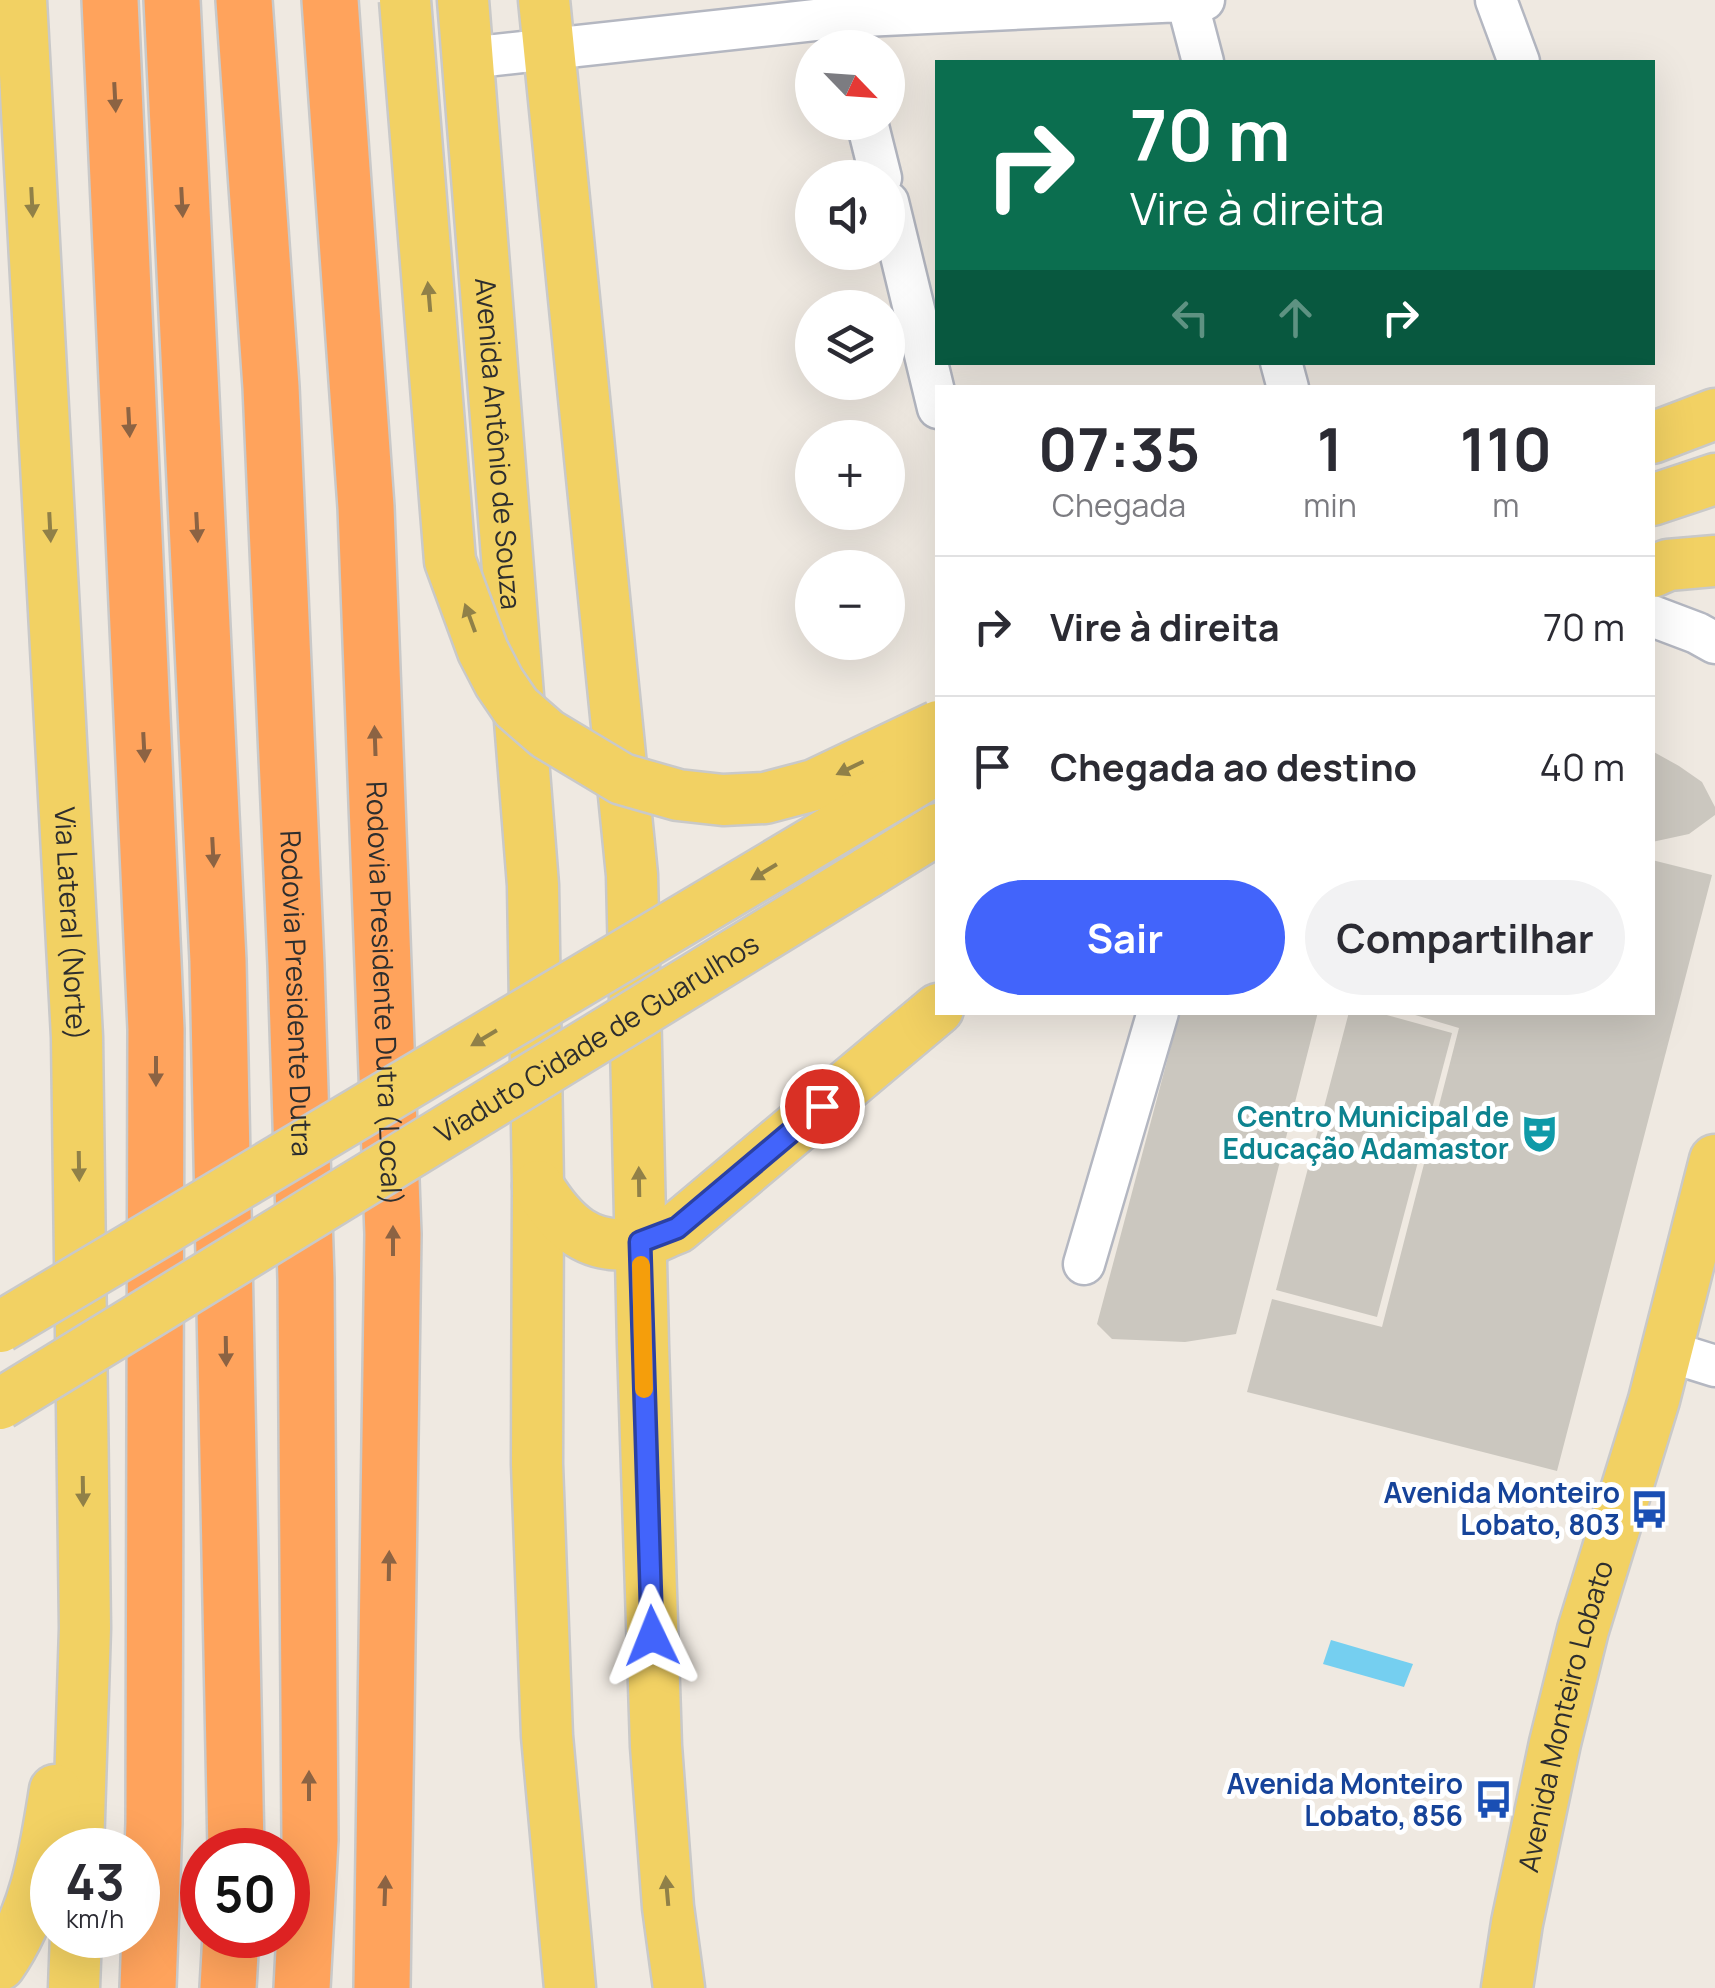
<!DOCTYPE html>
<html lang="pt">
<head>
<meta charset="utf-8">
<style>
  body { margin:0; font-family:Manrope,sans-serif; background:#f2f2f3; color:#2b2b33; height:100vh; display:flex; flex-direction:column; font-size:38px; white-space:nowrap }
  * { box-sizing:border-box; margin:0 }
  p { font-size:32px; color:#7c7c81 }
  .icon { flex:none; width:55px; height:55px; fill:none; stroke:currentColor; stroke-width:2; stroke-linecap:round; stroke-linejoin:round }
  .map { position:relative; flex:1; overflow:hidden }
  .drawer { position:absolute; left:935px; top:385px; width:720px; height:630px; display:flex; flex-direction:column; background:#fff; border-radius:0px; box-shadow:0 10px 40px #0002 }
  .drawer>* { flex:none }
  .guide { position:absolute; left:935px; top:60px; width:720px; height:305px; border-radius:0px; box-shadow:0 10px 40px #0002; background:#0b6e4f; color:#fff; overflow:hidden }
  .needle { width:65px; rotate:115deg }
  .controls { position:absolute; left:795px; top:30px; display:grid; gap:20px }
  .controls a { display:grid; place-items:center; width:110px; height:110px; border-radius:50%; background:#fff; box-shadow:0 10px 40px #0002; font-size:50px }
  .speed { position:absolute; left:30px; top:1828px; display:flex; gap:20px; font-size:50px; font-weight:700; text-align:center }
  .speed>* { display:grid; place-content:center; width:130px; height:130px; border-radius:50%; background:#fff; box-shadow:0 10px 40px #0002; line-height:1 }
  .speed small { font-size:25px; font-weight:400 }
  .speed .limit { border:15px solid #d22; background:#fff; color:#111 }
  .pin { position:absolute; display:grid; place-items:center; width:85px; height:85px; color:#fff; margin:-42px; border:5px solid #fff; border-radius:50%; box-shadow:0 2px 10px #0007 }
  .me { position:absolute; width:110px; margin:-55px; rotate:358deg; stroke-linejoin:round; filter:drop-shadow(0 0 8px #0008) }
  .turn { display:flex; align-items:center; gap:35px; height:210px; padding:0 30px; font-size:45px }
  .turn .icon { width:130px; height:130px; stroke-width:2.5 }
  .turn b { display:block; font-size:70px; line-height:85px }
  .lanes { display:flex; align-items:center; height:95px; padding:0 30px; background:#0003; justify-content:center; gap:50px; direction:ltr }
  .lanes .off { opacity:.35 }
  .eta { display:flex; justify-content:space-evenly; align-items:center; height:170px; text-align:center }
  .eta b { font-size:60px; font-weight:700; line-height:70px }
  .button { display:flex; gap:20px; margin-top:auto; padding:20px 30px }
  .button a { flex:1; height:115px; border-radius:60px; background:#4264fb; color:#fff; font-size:40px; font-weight:700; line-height:115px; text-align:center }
  .button a+a { background:#f2f2f3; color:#2b2b33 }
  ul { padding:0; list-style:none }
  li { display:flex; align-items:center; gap:30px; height:140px; padding:0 30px; border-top:2px solid #e1e1e2 }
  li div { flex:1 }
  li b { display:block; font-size:38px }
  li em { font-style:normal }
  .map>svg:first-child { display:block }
</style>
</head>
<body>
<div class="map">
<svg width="1715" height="1988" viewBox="0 0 1715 1988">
  <rect width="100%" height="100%" fill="#efe9e1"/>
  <!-- water -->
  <path fill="#75cff0" d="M1331,1640l82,24 -9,23 -81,-23z"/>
  <!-- building -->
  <path fill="#cbc7bf" d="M1652,751l27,15 23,16 13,25v8l-26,19 -37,8z
    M1652,860l60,15 -155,596 -310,-79 25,-93 110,28 77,-299 -54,-16h247z
    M1180,1012h138l-82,322 -51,8 -73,-3 -15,-15z
    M1349,1012h27l76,21 -75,284 -101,-27z"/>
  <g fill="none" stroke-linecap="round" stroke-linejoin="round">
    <defs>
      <path id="minor" d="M1496,0l23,62
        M1187,1l16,61
        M468,58l374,-41 362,-17
        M867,122l14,56
        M888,202l50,206
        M1281,362l7,26
        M1652,616l45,17 18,10
        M1084,1264l74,-252
        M1667,1351l48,15"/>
      <g id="major">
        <path id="s1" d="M21,0l56,1037 8,591 -7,222"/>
        <path id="s2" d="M463,0l70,885 5,301 -1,278 10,272 23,252"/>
        <path d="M544,0l88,875 11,470 13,401 12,161 11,81"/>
        <path d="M1652,438l63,-24"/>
        <path d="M1652,500l63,-21"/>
        <path d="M1652,572l16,-7 47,-4"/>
        <path d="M867,873l71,-44"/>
        <path d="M538,1186c24,39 52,67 102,56 13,-2 25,-10 37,-14l261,-219"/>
        <path d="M0,1965c37,-53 45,-113 55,-175"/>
        <path d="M74,1988l2,-53"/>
        <path id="s3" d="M1507,1988l10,-65 38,-180 28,-113 71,-230 61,-240"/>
      </g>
      <g id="highway">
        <path d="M110,0l46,1029 -2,794 -6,165"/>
        <path d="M172,0l46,961 18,889"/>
        <path id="s4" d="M244,0l27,387 25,578 10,314 4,561 -8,148"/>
        <path id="s5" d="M330,0l36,507 27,727 -11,754"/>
        <path d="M228,1988l3,-53"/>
      </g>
    </defs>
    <!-- minor casing -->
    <use href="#minor" stroke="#b4b7c1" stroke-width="45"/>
    <!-- major casing -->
    <use href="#major" stroke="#c9c9c9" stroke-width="55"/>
    <!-- highway casing -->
    <use href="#highway" stroke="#c9c9c9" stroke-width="60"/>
    <!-- minor -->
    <use href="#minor" stroke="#fff" stroke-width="40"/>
    <!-- major -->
    <use href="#major" stroke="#f2d163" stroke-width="50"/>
    <!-- highway -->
    <use href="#highway" stroke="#ffa35c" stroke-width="55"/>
    <defs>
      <g id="major-bridge">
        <path d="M405,0l45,561 33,90 16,31 17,25 31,27 75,45 56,16 45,5 42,-2 49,-13 124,-59"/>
        <path d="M0,1327l938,-559"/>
        <path id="s6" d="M0,1404l867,-531"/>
      </g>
    </defs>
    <!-- major-bridge casing -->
    <use href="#major-bridge" stroke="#c9c9c9" stroke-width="55" stroke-linecap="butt"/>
    <!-- major-bridge -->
    <use href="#major-bridge" stroke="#f2d163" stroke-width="50"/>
  </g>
  <!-- one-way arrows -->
  <defs><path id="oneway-solid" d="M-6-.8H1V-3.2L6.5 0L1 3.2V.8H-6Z" transform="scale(2.5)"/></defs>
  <g fill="#8c6343">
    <use href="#oneway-solid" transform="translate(115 97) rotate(87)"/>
    <use href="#oneway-solid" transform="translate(182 202) rotate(87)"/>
    <use href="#oneway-solid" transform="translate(129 422) rotate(87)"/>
    <use href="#oneway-solid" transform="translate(197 527) rotate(87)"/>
    <use href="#oneway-solid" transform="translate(375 741) rotate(-92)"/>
    <use href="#oneway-solid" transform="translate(144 747) rotate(87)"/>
    <use href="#oneway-solid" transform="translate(213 852) rotate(87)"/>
    <use href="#oneway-solid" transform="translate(156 1071) rotate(90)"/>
    <use href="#oneway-solid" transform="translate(393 1241) rotate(-90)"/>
    <use href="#oneway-solid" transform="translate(226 1351) rotate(89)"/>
    <use href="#oneway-solid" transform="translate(389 1566) rotate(-89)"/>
    <use href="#oneway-solid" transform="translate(309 1786) rotate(-90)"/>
    <use href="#oneway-solid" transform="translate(385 1891) rotate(-88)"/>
  </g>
  <g fill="#908048">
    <use href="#oneway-solid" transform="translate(32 202) rotate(87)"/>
    <use href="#oneway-solid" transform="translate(429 297) rotate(-95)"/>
    <use href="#oneway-solid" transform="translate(50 527) rotate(87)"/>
    <use href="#oneway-solid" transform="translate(470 618) rotate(-110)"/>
    <use href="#oneway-solid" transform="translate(850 768) rotate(154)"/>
    <use href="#oneway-solid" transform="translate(764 872) rotate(149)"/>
    <use href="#oneway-solid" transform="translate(484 1038) rotate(149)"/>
    <use href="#oneway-solid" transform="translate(79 1166) rotate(89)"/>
    <use href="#oneway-solid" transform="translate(639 1182) rotate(-91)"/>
    <use href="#oneway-solid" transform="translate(83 1491) rotate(89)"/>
    <use href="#oneway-solid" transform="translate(667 1891) rotate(-95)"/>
  </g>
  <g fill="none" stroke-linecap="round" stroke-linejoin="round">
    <defs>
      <path id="route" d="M652,1636l-12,-394 37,-14 145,-122"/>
    </defs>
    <!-- route casing -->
    <use href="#route" stroke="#2b41a3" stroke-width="25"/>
    <!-- route -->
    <use href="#route" stroke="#4264fb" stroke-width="18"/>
    <!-- slow -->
    <path stroke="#f59e0b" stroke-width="18" d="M641,1265l3,124"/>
  </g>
  <!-- icons -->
  <defs>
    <symbol id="theatre-bare" viewBox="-9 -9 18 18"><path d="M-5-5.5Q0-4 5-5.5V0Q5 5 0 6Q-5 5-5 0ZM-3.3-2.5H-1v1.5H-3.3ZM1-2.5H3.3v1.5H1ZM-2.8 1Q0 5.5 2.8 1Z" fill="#0f9aa8" stroke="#fff" stroke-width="2.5" paint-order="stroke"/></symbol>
    <symbol id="bus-bare" viewBox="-9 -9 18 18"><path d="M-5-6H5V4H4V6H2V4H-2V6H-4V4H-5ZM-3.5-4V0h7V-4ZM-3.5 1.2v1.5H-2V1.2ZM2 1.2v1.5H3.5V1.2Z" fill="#1a4fb4" stroke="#fff" stroke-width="2.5" paint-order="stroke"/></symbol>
  </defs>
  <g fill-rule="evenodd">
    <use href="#theatre-bare" x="1512" y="1106" width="55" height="55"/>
    <use href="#bus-bare" x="1622" y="1482" width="55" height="55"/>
    <use href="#bus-bare" x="1466" y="1772" width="55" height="55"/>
  </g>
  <g text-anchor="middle" stroke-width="10" stroke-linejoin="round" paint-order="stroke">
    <!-- street labels -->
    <g font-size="28" fill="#2e2e2e" stroke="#fff">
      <text dy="10" stroke="none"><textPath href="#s2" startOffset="445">Avenida Antônio de Souza</textPath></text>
      <text dy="10" stroke="none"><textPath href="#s1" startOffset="925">Via Lateral (Norte)</textPath></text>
      <text dy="10" stroke="none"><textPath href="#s4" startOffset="995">Rodovia Presidente Dutra</textPath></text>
      <text dy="10" stroke="none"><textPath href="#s5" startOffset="995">Rodovia Presidente Dutra (Local)</textPath></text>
      <text dy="10" stroke="none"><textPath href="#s6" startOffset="700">Viaduto Cidade de Guarulhos</textPath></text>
      <text dy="10" stroke="none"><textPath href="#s3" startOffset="278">Avenida Monteiro Lobato</textPath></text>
    </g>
    <!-- culture labels -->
    <g font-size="28" font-weight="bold" fill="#0d838f" stroke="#fff" text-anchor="end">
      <text x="1509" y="1127">Centro Municipal de<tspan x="1509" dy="32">Educação Adamastor</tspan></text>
    </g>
    <!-- transit labels -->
    <g font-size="28" font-weight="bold" fill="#164399" stroke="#fff" text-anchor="end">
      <text x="1620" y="1503">Avenida Monteiro<tspan x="1620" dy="32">Lobato, 803</tspan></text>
      <text x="1463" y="1794">Avenida Monteiro<tspan x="1463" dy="32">Lobato, 856</tspan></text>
    </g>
  </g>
</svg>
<div class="controls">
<a><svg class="needle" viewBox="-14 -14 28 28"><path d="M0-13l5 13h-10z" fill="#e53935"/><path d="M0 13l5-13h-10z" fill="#7c7c81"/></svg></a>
<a><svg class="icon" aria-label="sound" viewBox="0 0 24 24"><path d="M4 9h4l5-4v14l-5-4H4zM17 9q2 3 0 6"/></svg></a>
<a><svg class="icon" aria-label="layers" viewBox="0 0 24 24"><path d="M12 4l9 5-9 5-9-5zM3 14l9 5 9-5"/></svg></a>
<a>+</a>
<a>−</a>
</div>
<div class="speed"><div>43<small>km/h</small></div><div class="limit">50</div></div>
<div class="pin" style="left:822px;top:1106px;background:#d93025"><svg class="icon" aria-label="arrive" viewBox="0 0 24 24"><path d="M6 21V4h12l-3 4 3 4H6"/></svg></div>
<svg class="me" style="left:652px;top:1636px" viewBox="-20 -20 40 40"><path d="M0-17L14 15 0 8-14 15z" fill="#4264fb" stroke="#fff" stroke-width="4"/></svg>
<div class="guide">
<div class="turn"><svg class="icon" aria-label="right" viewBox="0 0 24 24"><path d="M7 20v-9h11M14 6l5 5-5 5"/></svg><div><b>70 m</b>Vire à direita</div></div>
<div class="lanes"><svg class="icon off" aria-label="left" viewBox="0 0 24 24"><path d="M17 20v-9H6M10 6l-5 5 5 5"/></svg><svg class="icon off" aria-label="ahead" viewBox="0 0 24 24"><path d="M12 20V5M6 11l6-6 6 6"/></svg><svg class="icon" aria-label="right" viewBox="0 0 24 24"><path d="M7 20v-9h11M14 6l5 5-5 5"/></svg></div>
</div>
<section class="drawer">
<div class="eta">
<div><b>07:35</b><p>Chegada</p></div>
<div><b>1</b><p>min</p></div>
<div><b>110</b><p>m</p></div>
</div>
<ul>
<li><svg class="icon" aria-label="right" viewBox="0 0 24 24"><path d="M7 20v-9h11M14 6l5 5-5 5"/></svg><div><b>Vire à direita</b></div><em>70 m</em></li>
<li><svg class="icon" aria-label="arrive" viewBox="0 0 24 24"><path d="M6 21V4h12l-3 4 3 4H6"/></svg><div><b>Chegada ao destino</b></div><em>40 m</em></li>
</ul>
<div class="button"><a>Sair</a><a>Compartilhar</a></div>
</section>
</div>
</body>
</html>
